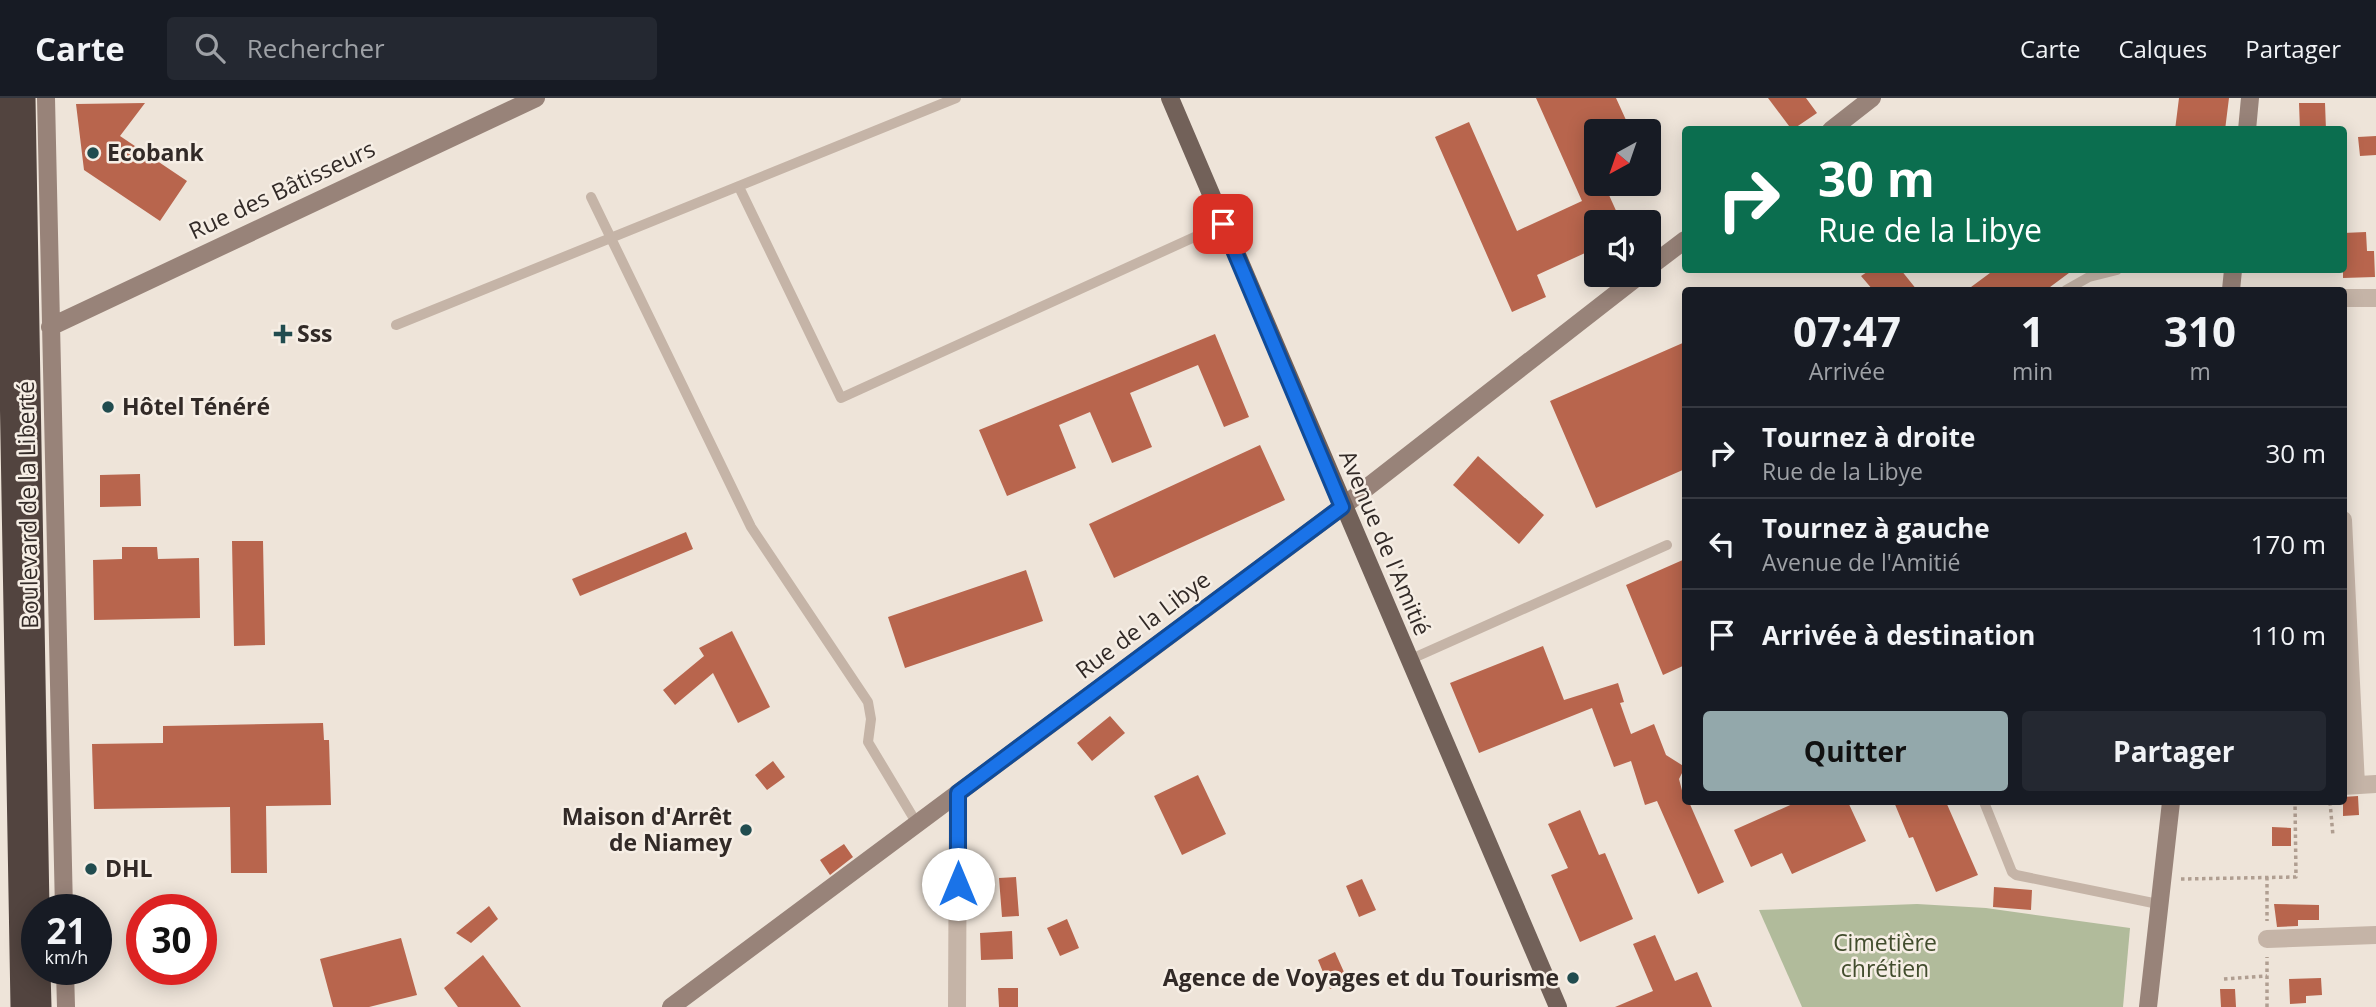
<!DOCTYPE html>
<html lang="fr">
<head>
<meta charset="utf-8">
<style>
  body { margin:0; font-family:"Open Sans",sans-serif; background:#242831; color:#f1f3f6; height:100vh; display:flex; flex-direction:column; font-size:26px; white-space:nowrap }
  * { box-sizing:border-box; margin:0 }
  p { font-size:23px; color:#9ea1a6 }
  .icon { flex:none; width:38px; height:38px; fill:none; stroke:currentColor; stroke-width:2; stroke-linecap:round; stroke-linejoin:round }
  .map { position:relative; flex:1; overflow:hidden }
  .drawer { position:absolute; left:1682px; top:189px; width:665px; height:518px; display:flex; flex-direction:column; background:#171b24; border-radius:7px; box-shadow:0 4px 18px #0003 }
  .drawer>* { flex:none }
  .top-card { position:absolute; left:1682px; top:28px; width:665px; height:147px; border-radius:7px; box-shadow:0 4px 18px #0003; background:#0b6e4f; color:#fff; overflow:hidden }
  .needle { width:46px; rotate:220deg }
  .buttons { position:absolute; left:1584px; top:21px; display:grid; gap:14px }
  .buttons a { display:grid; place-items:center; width:77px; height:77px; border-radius:7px; background:#171b24; box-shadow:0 4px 18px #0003; font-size:35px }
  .speed { position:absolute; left:21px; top:796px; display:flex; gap:14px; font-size:35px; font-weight:700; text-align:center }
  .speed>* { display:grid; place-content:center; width:91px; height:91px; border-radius:50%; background:#171b24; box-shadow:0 4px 18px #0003; line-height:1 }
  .speed small { font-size:18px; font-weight:400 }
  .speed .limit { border:10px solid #d22; background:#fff; color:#111 }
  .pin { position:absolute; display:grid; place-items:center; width:60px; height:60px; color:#fff; margin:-30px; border-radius:14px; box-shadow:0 4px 10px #0006 }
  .me { position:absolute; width:77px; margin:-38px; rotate:0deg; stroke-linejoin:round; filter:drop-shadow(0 0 5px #0008) }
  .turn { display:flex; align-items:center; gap:24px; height:147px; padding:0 21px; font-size:32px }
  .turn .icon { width:91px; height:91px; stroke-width:2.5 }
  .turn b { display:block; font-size:49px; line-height:60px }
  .eta { display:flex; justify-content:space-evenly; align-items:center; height:119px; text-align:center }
  .eta b { font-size:42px; font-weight:700; line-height:49px }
  .cta { display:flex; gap:14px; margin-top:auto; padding:14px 21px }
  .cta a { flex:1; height:80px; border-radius:7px; background:#93a8ab; color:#111; font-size:28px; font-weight:700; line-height:80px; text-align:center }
  .cta a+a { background:#242831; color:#f1f3f6 }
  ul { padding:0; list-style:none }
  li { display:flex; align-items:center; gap:21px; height:91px; padding:0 21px; border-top:2px solid #363941 }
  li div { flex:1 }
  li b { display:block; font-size:26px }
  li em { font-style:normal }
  header { display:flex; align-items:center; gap:42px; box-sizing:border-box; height:98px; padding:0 35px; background:#171b24; border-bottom:2px solid #363941 }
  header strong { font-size:33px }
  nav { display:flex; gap:38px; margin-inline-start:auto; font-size:24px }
  .search { width:490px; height:63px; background:#242831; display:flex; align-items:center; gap:18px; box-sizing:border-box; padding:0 24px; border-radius:7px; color:#9ea1a6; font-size:26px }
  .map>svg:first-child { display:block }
</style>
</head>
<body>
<header>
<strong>Carte</strong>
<div class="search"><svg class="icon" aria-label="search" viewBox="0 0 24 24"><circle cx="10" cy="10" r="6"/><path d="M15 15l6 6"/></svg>Rechercher</div>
<nav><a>Carte</a><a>Calques</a><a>Partager</a></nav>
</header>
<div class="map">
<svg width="2376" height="909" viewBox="0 0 2376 909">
  <rect width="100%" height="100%" fill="#eee4d9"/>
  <!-- green -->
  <path fill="#b1bb9b" d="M1917,806l69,4 144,20 -7,79h-321l-43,-97z"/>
  <!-- building -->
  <path fill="#b8654d" d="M1536,0h80l15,33h-35v53h8l14,31 -27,12 5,21 -59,27 9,22 -34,15 -77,-175 34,-15 48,109 65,-30z
    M1768,0h38l11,15 -25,17z
    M2179,0h50l-4,32h-50z
    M145,5l-25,33 67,45 -27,40 -76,-51 -8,-66z
    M2299,5h26l1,27h-26z
    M2376,38v19l-16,1 -2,-19z
    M2366,134l1,19h7l1,26 -32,1v-45z
    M1870,172h31l16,20h-44l-12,-14z
    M1994,172h79l-27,20h-79z
    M1215,236l34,83 -25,10 -26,-62 -68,28 22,54 -40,16 -22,-51 -31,13 17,43 -69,28 -28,-66z
    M1685,244v127l-89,39 -46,-107z
    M1260,347l25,55 -171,78 -25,-54z
    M1478,358l66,59 -25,29 -66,-59z
    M140,376l1,32 -41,1v-32z
    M686,434l7,17 -113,47 -8,-17z
    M232,443h31l2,104 -31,1z
    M122,449h35l1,12 41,-1 1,60 -106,2 -1,-60 29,-1z
    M1685,461v106l-22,10 -37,-90z
    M1026,472l17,51 -138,47 -17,-51z
    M732,533l38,76 -32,16 -25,-50 -38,32 -12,-15 41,-34 -5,-8z
    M1543,548l21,54 54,-17 6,19 -4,1 11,31 23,-10 12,31 19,12 -6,12 6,23h4l35,80 -26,12 -41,-93 -12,4 -14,-44 -17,6 -22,-59 -113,45 -29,-70z
    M1110,618l15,17 -33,28 -15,-18z
    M323,625l1,17h5l2,65 -65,1 1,67h-36l-1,-66 -136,2 -2,-65 71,-1v-17z
    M773,663l12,16 -18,13 -12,-15z
    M1198,677l28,59 -44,21 -28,-59z
    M2358,698l1,19 -16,1v-19z
    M1797,704h51l18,39 -74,33 -10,-21 -31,14 -17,-37z
    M1894,704h52l32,73 -42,17 -23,-55 -4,1z
    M1580,712l19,45 6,-2 28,66 -53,23 -29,-67 17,-7 -20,-44z
    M2272,729l19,1v18h-19z
    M844,746l9,13 -23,18 -10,-15z
    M1016,779l3,39 -17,1 -3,-39z
    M1362,781l14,31 -17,7 -13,-31z
    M1994,789l38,3 -1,20 -38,-3z
    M2274,806l45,1v15h-21v6l-21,1z
    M489,808l9,13 -27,24 -15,-10z
    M1067,821l12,29 -19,8 -13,-28z
    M1012,833l1,28 -32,1 -1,-27z
    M1655,837l20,46 22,-9 15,35h-97l38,-16 -20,-47z
    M401,840l16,57 -48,12h-36l-13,-48z
    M1335,854l13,29 -18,8 -12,-29z
    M483,857l38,52h-63l-14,-19z
    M2321,880l1,17 -16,1v7l-16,1 -1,-25z
    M998,890h20v19h-19z
    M2220,891h15l1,18h-15z"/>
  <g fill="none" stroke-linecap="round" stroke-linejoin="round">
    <!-- path -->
    <path stroke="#b09e91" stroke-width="3.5" stroke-dasharray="3.5 3.5" stroke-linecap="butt" d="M2330,704l3,34
      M2267,779v44
      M2181,781l115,-2 -1,-75
      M2224,881l43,-3
      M2267,909v-50"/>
    <!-- lane -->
    <path stroke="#c5b4a7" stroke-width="10" d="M739,89l102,211 382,-174
      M591,99l160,330 117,175 3,17 -3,23 48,80
      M2066,192l23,-13 28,-7
      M396,227l560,-227
      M1409,562l258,-115
      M1984,704l28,70 4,3 142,29"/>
    <!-- street -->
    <path stroke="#c5b4a7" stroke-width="18" d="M2343,200h33
      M2343,422l13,265
      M2343,688l33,-2
      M2267,841l109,-4
      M957,909l1,-214"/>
    <!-- secondary -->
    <path stroke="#988379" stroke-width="18" d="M46,0l18,812
      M1831,32l41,-32
      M2247,32l3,-32
      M1648,170l37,-28
      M2231,192l2,-20
      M50,229l486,-229
      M65,872l1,37
      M671,909l671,-500 298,-232
      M2148,909l23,-205"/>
    <!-- primary -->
    <path stroke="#726159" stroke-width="18" d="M1170,0l388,909"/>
    <!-- highway -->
    <path stroke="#52443f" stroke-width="21" d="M5,0l16,909
      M25,0l14,812
      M40,872l1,37"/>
  </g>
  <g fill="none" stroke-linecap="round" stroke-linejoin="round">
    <defs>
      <path id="route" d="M958,786v-91l384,-286 -119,-283"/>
    </defs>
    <!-- route casing -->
    <use href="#route" stroke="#114b97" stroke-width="18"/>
    <!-- route -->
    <use href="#route" stroke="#1a73e8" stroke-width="12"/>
  </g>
  <!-- markers -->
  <g fill="#214c4f" stroke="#f6eee5" stroke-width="2.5">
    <circle cx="93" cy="55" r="7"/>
    <path d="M279.5 225.5h7v7h7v7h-7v7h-7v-7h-7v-7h7z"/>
    <circle cx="108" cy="309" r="7"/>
    <circle cx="746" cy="732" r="7"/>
    <circle cx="91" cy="771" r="7"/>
    <circle cx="1573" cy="880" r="7"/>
  </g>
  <g text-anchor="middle" stroke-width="5" stroke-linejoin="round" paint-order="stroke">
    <!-- poi labels -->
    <g font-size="23" font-weight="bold" fill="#322a27" stroke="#f6eee5" text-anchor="start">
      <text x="107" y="63">Ecobank</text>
      <text x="297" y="244">Sss</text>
      <text x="122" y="317">Hôtel Ténéré</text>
      <text x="732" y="727" text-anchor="end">Maison d'Arrêt<tspan x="732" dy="26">de Niamey</tspan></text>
      <text x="105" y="779">DHL</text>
      <text x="1559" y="888" text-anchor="end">Agence de Voyages et du Tourisme</text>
    </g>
    <!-- street labels -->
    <g font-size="23" fill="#322a27" stroke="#f6eee5">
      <text transform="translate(282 92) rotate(-25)" y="8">Rue des Bâtisseurs</text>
      <text transform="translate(28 407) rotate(-91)" y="8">Boulevard de la Liberté</text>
      <text transform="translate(1385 445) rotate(67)" y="8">Avenue de l'Amitié</text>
      <text transform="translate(1143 527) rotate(-37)" y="8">Rue de la Libye</text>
    </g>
    <!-- park labels -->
    <g font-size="23" fill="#424d2d" stroke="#f6eee5">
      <text x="1885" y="853">Cimetière<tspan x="1885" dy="26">chrétien</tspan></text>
    </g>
  </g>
</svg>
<div class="buttons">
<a><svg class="needle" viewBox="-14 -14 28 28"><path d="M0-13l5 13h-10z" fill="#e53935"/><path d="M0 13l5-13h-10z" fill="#9ea1a6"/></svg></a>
<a><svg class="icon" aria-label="sound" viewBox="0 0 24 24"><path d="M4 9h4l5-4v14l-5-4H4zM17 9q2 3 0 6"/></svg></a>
</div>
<div class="speed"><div>21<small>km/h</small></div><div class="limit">30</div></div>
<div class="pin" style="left:1223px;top:126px;background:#d93025"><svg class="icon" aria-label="arrive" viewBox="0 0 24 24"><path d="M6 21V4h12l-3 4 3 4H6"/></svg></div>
<svg class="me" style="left:958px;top:786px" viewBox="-20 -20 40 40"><circle r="19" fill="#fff"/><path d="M0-13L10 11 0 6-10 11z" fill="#1a73e8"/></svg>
<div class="top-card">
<div class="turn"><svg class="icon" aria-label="right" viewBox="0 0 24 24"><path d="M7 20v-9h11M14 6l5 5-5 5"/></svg><div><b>30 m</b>Rue de la Libye</div></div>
</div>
<section class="drawer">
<div class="eta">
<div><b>07:47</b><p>Arrivée</p></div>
<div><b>1</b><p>min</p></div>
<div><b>310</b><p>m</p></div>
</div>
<ul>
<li><svg class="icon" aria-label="right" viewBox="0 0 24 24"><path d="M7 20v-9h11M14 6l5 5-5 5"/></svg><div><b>Tournez à droite</b><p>Rue de la Libye</p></div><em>30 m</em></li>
<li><svg class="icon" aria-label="left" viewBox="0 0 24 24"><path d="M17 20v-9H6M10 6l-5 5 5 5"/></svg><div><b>Tournez à gauche</b><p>Avenue de l'Amitié</p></div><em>170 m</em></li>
<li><svg class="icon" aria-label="arrive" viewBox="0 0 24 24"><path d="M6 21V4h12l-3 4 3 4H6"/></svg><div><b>Arrivée à destination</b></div><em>110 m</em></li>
</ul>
<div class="cta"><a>Quitter</a><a>Partager</a></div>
</section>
</div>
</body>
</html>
